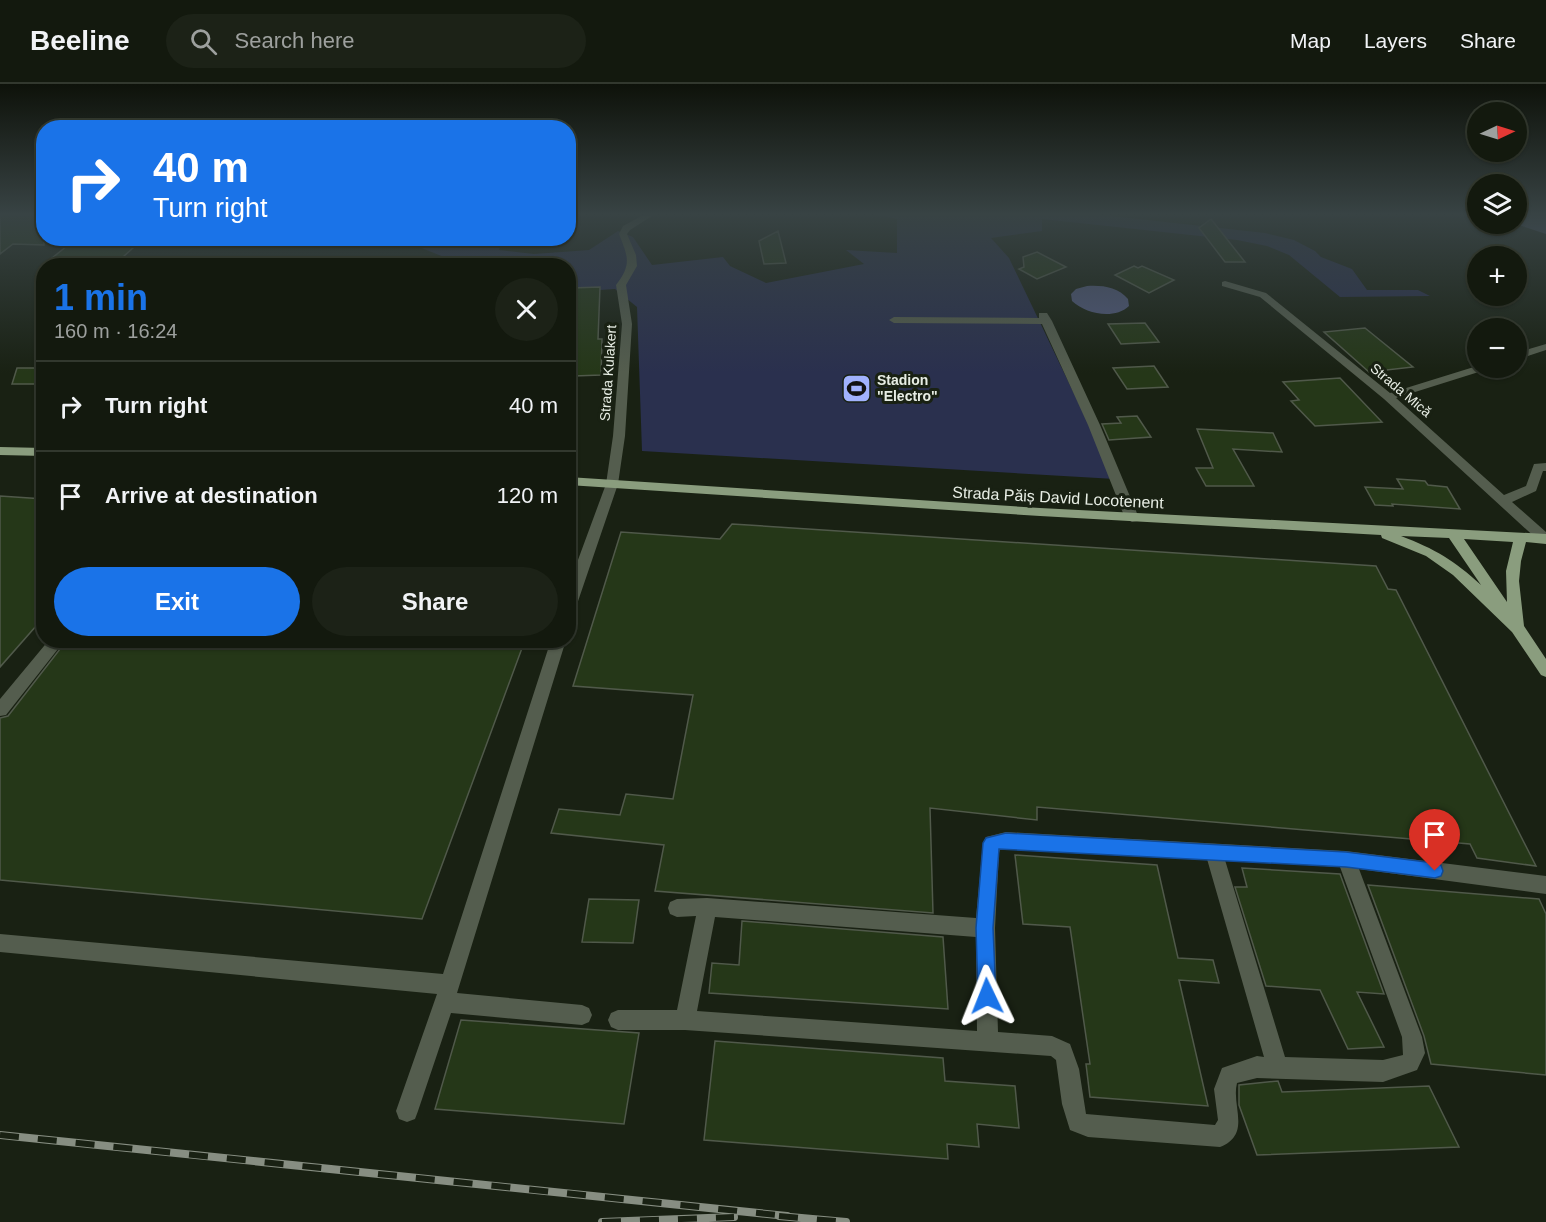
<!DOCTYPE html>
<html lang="en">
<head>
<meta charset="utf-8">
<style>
  body { margin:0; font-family:Arial,sans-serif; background:#1c2217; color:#f1f3f6; height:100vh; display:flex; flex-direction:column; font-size:22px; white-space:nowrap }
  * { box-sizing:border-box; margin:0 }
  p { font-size:20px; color:#9da09e }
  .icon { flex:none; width:33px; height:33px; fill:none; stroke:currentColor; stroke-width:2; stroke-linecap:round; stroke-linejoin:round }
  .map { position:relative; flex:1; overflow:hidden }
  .drawer { position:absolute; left:36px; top:174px; width:540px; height:390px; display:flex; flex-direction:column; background:#13190e; border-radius:24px; box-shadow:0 2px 4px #0004,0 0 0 2px #32382e }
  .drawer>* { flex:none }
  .guide { position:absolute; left:36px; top:36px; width:540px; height:126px; border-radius:24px; box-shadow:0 2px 4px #0004,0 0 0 2px #32382e; background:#1a73e8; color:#fff; overflow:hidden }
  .needle { width:39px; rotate:86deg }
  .fabs { position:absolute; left:1467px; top:18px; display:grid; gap:12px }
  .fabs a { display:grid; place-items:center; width:60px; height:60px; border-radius:50%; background:#13190e; box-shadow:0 2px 4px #0004,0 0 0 2px #32382e; font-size:30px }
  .pin { position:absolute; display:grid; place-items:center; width:51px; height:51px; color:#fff; margin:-62px -26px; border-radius:50% 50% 50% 0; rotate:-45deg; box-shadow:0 0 6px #0007 }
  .pin .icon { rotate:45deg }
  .me { position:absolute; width:66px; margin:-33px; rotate:358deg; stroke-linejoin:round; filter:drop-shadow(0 0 4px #0008) }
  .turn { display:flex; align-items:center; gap:21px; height:126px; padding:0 18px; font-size:27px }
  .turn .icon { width:78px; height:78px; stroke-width:2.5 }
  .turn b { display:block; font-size:42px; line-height:51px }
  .round { display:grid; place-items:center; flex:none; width:63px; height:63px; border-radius:32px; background:#1c2217 }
  .summary { display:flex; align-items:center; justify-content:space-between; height:102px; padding:0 18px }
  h1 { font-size:36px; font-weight:700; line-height:45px; color:#1a73e8 }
  .primary-button { display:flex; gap:12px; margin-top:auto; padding:12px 18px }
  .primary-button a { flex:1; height:69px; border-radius:36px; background:#1a73e8; color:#fff; font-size:24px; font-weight:700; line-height:69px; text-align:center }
  .primary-button a+a { background:#1c2217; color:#f1f3f6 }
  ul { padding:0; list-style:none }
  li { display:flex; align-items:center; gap:18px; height:90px; padding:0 18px; border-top:2px solid #32382e }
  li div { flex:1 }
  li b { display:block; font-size:22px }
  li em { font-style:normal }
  header { display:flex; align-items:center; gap:36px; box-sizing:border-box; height:84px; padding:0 30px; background:#13190e; border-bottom:2px solid #32382e }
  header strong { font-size:28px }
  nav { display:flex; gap:33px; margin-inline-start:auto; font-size:21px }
  .search { width:420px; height:54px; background:#1c2217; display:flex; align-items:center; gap:15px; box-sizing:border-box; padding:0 21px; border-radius:33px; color:#9da09e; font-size:22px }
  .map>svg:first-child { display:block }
</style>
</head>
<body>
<header>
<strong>Beeline</strong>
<div class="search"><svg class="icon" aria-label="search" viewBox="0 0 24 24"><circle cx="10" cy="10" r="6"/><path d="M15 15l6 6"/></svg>Search here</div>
<nav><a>Map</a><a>Layers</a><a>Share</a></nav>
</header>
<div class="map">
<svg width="1546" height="1138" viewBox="0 0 1546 1138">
  <rect width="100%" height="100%" fill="#192113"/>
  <!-- green -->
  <path fill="#2a304e" d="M873,130h220l172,19 29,7 21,11 6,6 31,12 15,21h51l12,6 -90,1 -51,-42 -22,-9 -30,-6 -195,-21v12l-51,7 18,20 106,221 -473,-28 -5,-144 -22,-18 -46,3 -1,-26 -116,-1 2,-4 -35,-14 -9,-8h93l-4,11 35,4 55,-4 29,-19 15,6 19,28 71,-8 7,9 36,17 98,-19 -18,-14 51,3v-34z"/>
  <!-- water -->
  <path fill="#51597c" d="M1517,130h26l3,2v18l-30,-10z
    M1087,202c15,-1 31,1 41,13l1,7c-15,14 -43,8 -57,-5l-1,-7 5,-5z"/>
  <!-- building -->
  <path fill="#253718" stroke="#50594a" stroke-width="1.5" d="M0,130l44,1v30l-31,-1 -13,10z
    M1211,135l34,43h-20l-26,-34z
    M778,147l8,32 -22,1 -5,-23z
    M77,154h67l-31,28h-71z
    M1037,168l29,15 -29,12 -18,-10 5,-2 -1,-10z
    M1134,182l4,2 4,-2 32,14 -25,13 -34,-18z
    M600,203l-2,52h4l-1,36 -27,1 1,-23h-7l3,-65z
    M1145,239l14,19 -38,2 -13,-20z
    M1365,244l48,39 -44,5 -45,-40z
    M1154,282l14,21 -41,2 -14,-21z
    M17,284h27v16h-32z
    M1340,294l42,44 -67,4 -24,-25 8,-1 -16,-18z
    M1137,332l14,21 -42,3 -7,-16 19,-1 -4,-6z
    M1197,345l76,4 9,19 -49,-3 21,37h-48l-10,-18h17z
    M1397,395l28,2 3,4 19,2 13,22 -68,-5 1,2 -18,-1 -10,-18 38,2z
    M0,412l44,3v118l-44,50z
    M732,440l644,42 12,23 8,1 140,276 -59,-8 -7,-14 -433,-37v13l-107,-12 3,105 -278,-22 9,-46 -113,-12 8,-24 61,6 6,-21 47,5 20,-104 -120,-9 48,-154 99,7z
    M67,556h458l-103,279 -422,-39v-162l8,-2z
    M1015,771l142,10 21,93 35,2 6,23 -40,-3 29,126 -118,-9 -4,-33h4l-20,-137 -47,-3z
    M1242,784l98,6 44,120 -27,-2 27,55 -36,2 -28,-59 -54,-4 -31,-99h12z
    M1368,801l171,14 7,15v161l-115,-11 -7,-28z
    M589,815l50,1 -6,43 -51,-1z
    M742,837l201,16 5,72 -239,-16 3,-30 27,2z
    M461,936l178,13 -15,91 -189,-15z
    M715,957l228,17 2,23 70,5 4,42 -42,-4 2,23 -32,-3 1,15 -244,-19z
    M1278,997l4,11 147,-6 30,61 -202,8 -18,-50v-20z"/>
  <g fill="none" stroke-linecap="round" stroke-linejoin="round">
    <!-- minor -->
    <path fill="#545d4e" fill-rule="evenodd" d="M645,130h10l-25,16 -3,4 9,21 1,11 -11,19 6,39 -7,112 -7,48 -43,126 -7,5v-28l38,-103 7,-48 9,-112 -6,-39c16,-21 12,-28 3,-51l4,-8z
      M1225,197l41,12 124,100 87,-27 9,2 -1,2 -89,28 108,97 22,-9 8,-22 12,-1v8h-3l-7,20 -24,11 34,30v11l-6,-1 -156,-143 -124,-102 -38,-11v-4z
      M1039,229h8l5,8 48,104 39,93 -2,3 -5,1 -7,-4 -37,-93 -46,-101 -148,-1 -5,-3 5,-3 145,1z
      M1546,260v6l-30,10v-7z
      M49,556h16l-59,75 -6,1v-17z
      M551,556h15l-109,353 125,12 7,3 3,7 -3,7 -7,3 -131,-12 -33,98 -3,8 -8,3 -8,-3 -3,-8 41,-117 -437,-42v-18l443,40z
      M1006,748l340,19 200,25v18l-187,-25 63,168 3,16 -8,17 -34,12 -126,-4 -20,5c-6,23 15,51 -17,64l-132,-10 -18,-7 -8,-26 -6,-44 -5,-4 -366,-26h-67l-7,-3 -3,-7 3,-7 7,-3h59l19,-94 -19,1 -7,-3 -2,-6 2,-6 7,-3 30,-1 269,20 7,-75 3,-6zM1006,764l201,11 57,198 -7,-1 -35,12 -8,21 4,31 -3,5 -129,-11 -7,-45 -9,-25 -18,-8 -54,-4 -3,-104 4,-75 1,-4zM1225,776l115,7 62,170 1,18 -20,5 -98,-3zM715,833l261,20 1,94 -280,-20z"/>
    <!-- major -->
    <path fill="#8a9d7e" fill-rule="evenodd" d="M0,363l44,1v8l-44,-1z
      M568,393l472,31 506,26v10l-20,-2 -5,19 -2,20 5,45 22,33v18l-5,-2 -29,-43 -59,-57 -27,-19 -44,-18 -1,-3 -341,-19 -472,-31zM1401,452l48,2 32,47c-27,-25 -46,-36 -80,-49zM1464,455l49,3 -7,29 1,31z"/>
    <defs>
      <path id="rail" d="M0,1051l787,81
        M779,1132l67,6
        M602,1138l132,-5"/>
    </defs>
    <!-- rail casing -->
    <use href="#rail" stroke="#878e82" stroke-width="8"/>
    <!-- rail -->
    <use href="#rail" stroke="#192113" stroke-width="6" stroke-dasharray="19" stroke-linecap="butt"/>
  </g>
  <!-- sky -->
  <linearGradient id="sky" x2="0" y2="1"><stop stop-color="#0e120a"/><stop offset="0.45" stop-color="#384344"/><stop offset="1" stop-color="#384344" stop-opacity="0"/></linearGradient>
  <rect width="1546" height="289" fill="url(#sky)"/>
  <!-- route -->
  <path fill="#1a73e8" stroke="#114b97" stroke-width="1.5" d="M1006,749l340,19 89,11 6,2 2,6 -2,5 -6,2 -89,-11 -347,-18 -6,79 3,68 -3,7 -6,2 -7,-2 -2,-7 -2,-68 7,-85 3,-5z"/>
  <!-- icons -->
  <defs>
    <symbol id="stadium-square" viewBox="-11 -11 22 22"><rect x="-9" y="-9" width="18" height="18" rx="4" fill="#a1b2fd" stroke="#192113"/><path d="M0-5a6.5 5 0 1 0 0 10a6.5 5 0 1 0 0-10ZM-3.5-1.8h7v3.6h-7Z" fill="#111"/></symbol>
  </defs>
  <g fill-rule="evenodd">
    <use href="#stadium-square" x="840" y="288" width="33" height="33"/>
  </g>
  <g text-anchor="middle" stroke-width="6" stroke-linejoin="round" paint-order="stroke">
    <!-- far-street labels -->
    <g font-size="14" fill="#e7ede4" stroke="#192113">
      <text transform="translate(608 289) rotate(-86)" y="5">Strada Kulakert</text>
      <text transform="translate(1401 306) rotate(40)" y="5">Strada Mică</text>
    </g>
    <!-- far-poi labels -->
    <g font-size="14" font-weight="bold" fill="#e7ede4" stroke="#192113" text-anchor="start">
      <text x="877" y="301">Stadion<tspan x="877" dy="16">"Electro"</tspan></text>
    </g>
    <!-- street labels -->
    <g font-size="16" fill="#e7ede4" stroke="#192113">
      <text transform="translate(1058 413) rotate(3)" y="6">Strada Păiș David Locotenent</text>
    </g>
  </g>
</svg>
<div class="fabs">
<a><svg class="needle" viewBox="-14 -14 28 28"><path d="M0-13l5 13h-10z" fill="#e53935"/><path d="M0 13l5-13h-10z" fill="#9da09e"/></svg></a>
<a><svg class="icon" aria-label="layers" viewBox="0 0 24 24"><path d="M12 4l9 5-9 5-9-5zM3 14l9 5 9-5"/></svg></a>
<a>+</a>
<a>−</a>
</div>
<div class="pin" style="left:1435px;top:787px;background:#d93025"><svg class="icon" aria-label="arrive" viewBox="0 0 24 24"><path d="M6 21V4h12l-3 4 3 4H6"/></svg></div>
<svg class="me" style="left:987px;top:912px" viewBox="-20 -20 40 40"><path d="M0-17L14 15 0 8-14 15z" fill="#1a73e8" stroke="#fff" stroke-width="4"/></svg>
<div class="guide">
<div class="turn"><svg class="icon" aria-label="right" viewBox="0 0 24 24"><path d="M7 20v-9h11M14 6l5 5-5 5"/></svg><div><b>40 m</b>Turn right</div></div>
</div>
<section class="drawer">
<div class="summary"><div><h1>1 min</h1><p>160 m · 16:24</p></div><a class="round"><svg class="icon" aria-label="close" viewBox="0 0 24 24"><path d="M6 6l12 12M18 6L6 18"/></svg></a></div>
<ul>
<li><svg class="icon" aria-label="right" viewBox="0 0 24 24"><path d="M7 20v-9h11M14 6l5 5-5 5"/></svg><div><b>Turn right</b></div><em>40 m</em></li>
<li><svg class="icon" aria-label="arrive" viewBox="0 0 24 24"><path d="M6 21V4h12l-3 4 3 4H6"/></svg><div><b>Arrive at destination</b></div><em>120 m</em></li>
</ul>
<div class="primary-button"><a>Exit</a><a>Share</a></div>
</section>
</div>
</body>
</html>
